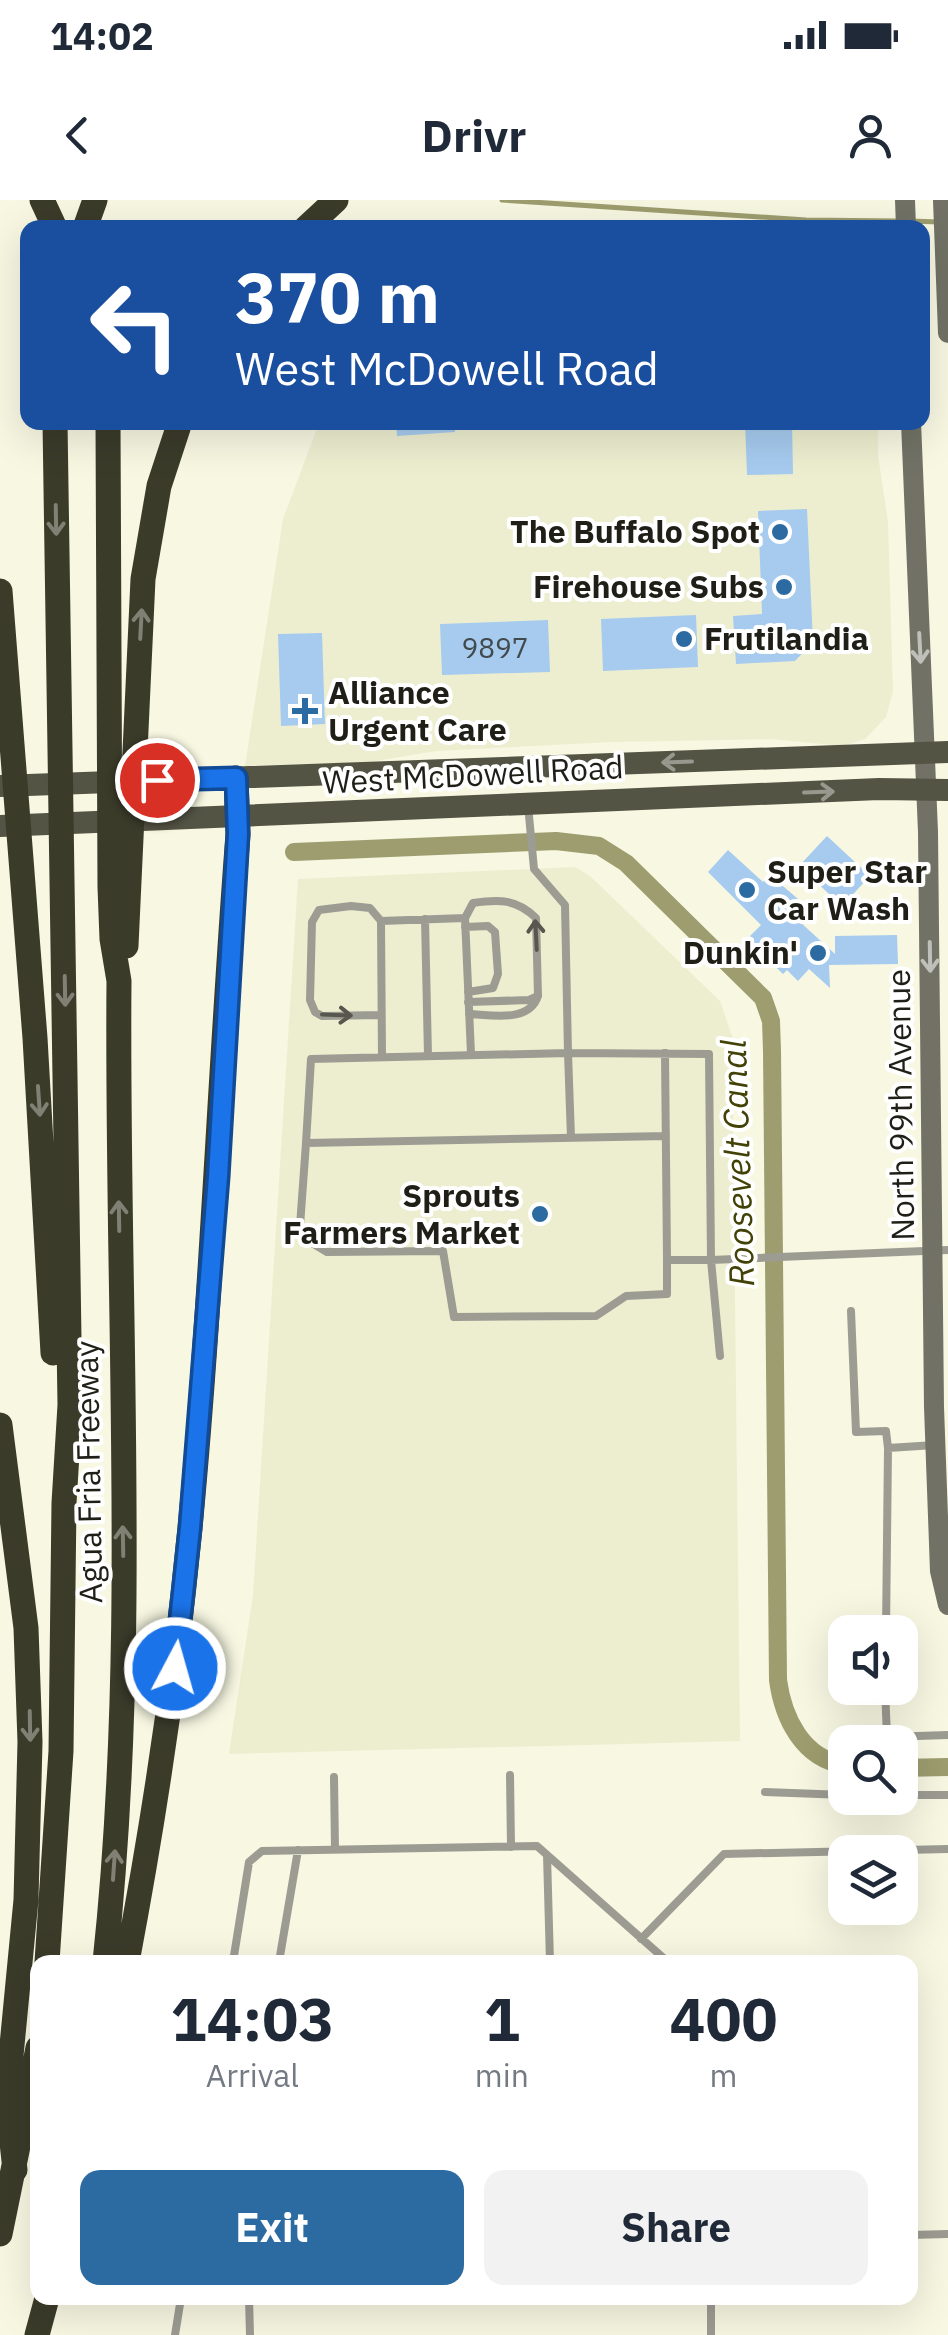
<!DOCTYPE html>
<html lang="en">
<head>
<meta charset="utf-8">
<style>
  body { margin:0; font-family:"IBM Plex Sans",sans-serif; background:#f2f2f3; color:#1f2937; height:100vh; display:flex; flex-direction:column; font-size:38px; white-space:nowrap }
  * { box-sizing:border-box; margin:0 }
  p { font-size:32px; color:#747a83 }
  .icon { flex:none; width:55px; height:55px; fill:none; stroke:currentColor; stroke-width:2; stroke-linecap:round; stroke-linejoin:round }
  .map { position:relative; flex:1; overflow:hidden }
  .drawer { position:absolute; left:30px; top:1755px; width:888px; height:350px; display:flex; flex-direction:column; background:#fff; border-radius:20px; box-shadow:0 10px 40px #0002 }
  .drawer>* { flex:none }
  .top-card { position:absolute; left:20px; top:20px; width:910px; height:210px; border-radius:20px; box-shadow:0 10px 40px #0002; background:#1a4fa0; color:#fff; overflow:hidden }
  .controls { position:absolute; left:828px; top:1415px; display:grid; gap:20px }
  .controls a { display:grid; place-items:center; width:90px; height:90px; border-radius:20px; background:#fff; box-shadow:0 10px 40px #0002; font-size:50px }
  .pin { position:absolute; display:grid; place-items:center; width:85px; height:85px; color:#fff; margin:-42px; border:5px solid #fff; border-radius:50%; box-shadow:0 2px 10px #0007 }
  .me { position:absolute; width:110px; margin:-55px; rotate:6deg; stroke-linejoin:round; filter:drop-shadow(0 0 8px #0008) }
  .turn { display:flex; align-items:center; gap:35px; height:210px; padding:0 50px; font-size:45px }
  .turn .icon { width:130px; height:130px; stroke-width:2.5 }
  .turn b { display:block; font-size:70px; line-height:85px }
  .eta { display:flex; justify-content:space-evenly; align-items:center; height:170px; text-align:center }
  .eta b { font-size:60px; font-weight:700; line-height:70px }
  .button { display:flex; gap:20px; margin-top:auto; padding:20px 50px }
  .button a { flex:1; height:115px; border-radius:20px; background:#2b6ba2; color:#fff; font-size:40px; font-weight:700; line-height:115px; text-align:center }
  .button a+a { background:#f2f2f3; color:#1f2937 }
  .status { display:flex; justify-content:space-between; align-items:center; height:70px; padding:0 50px; background:#fff; direction:ltr }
  .status svg { height:28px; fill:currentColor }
  header { display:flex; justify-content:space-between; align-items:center; height:130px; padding:0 50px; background:#fff; font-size:45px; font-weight:700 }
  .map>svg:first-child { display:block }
</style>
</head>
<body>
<div class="status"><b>14:02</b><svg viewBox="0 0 49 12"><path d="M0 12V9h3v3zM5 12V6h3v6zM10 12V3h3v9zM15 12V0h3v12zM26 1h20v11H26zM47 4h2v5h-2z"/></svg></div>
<header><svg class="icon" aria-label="back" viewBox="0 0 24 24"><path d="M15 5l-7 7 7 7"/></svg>Drivr<svg class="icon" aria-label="person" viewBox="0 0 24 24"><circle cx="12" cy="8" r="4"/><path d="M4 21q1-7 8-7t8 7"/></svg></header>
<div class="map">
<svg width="948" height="2135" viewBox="0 0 948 2135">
  <rect width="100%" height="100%" fill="#f7f7e2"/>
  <!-- built -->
  <path fill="#edeed0" d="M319,223h559v32l10,67 5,169 -7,26 -21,22 -22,7 -72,-7 -158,3 -177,9 -66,11 -125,4 38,-247z
    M575,667l15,9 130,125 12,35 8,705 -511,13 24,-159 45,-716z"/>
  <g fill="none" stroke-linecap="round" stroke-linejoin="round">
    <!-- stream -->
    <path stroke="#9d9d6f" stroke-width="5" d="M502,0l304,20 93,1
      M910,21l29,1"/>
    <!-- canal -->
    <path stroke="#9d9d6f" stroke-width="18" d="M294,652l262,-11 43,5 27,17 137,135 8,23 1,30 6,629c5,37 24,79 67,85
      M900,1568l48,-1"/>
  </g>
  <!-- building -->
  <path fill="#a6cbef" d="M396,222h58l1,10 -58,4z
    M745,222h47l1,52 -46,1z
    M807,309l6,133 -18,19 -59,3 -3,-48 29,-2 -4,-103z
    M696,415l2,52 -95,4 -2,-52z
    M548,420l2,52 -108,3 -2,-51z
    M322,433l3,91 -44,2 -3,-92z
    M827,636l43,40 -28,30 -43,-40z
    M728,650l35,32 6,-8 29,25 -10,12 47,43v-18l62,-1 1,29 -69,1 1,23 -21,-19 -11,12 -11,-11 -4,4 -33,-32 3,-3 -3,-3 11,-11 -53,-53z"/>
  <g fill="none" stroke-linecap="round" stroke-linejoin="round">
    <!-- service -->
    <path stroke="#9c9c93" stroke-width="8" d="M528,605l6,64 31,36 3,148 141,1 2,206 237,-10
      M465,718l8,-15c26,-4 44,-4 63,15l2,78 -9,4 -61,2
      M425,719l3,137
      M381,721l84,-3 6,136
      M465,727l23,-1 7,6 3,42 -5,14 -25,4
      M469,814c23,1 60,9 69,-18
      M381,815l-59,1 -7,-4 -5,-12 2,-78 7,-12 32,-4 19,2 11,13 1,136
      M665,853l2,207h44l9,96
      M571,938l-3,-85 -257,6 -5,84 360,-7
      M306,943l-6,83 2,11 25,15 116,-1 11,66 142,-1 30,-20 41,-2v-34
      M851,1111l5,121 30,-1 2,17 47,-3
      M886,1432l2,-184
      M885,1488l2,49 61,-2
      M510,1575l1,72
      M334,1577l1,72
      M765,1592l80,3
      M900,1595h48
      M547,1655l3,107
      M641,1739l83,-85 224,-5
      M233,1762l16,-100 13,-11 275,-5 131,116
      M279,1762l19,-112
      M804,1762h70
      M910,2035l38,-1
      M910,2057v-22
      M249,2098l1,37
      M711,2098v37
      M175,2135l6,-37"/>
    <!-- secondary -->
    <path stroke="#717265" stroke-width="20" d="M905,0l1,28
      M943,0l5,133
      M911,222l17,410 6,575 6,164 8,34"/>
    <!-- primary -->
    <path stroke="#545445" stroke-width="22" d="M0,586l948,-34
      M0,626l879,-37 69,1"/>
    <!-- motorway -->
    <path stroke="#3b3b2a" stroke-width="25" d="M42,0l13,28
      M85,28l10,-28
      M306,28l30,-28
      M0,391l35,447 18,315
      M126,746l17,-367 16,-93 21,-64
      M0,1225l26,203 4,114 -4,158 -19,197 8,73
      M47,1762l14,-211 3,-248 6,-98 -15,-983
      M105,1762c35,-325 11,-654 14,-981l-7,-42 -2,-52 -2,-465
      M127,1762c27,-143 49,-288 63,-434 22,-231 30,-462 48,-694l-2,-56
      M0,2034l38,-186
      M37,2135l10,-37"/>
  </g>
  <!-- one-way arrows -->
  <defs><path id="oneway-shaft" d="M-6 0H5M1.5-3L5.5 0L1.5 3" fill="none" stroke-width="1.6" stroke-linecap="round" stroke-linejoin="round" transform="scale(2.5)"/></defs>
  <g stroke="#808075">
    <use href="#oneway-shaft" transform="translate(56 320) rotate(89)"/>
    <use href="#oneway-shaft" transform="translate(141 424) rotate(-87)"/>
    <use href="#oneway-shaft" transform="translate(65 791) rotate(89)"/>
    <use href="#oneway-shaft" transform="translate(39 901) rotate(86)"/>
    <use href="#oneway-shaft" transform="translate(119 1016) rotate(-91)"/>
    <use href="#oneway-shaft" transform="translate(123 1341) rotate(-91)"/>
    <use href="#oneway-shaft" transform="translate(30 1526) rotate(89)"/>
    <use href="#oneway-shaft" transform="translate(114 1665) rotate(-86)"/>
  </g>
  <g stroke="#bfc0ba">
    <use href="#oneway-shaft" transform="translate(920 448) rotate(87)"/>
    <use href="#oneway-shaft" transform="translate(930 757) rotate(89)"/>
  </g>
  <g stroke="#98988f">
    <use href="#oneway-shaft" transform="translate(677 562) rotate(178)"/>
    <use href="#oneway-shaft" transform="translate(819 592) rotate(-2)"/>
  </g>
  <g stroke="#57574f">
    <use href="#oneway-shaft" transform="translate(536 735) rotate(-93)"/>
    <use href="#oneway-shaft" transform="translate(337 815) rotate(2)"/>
  </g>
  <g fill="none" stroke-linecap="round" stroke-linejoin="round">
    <defs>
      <path id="route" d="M157,580l79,-2 2,56 -20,343 -28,351 -15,140"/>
    </defs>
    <!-- route casing -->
    <use href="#route" stroke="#114b97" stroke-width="25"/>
    <!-- route -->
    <use href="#route" stroke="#1a73e8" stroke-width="18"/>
  </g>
  <!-- markers -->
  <g fill="#2b6ba2" stroke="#fff" stroke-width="4">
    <circle cx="780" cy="332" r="10"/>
    <circle cx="784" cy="387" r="10"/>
    <circle cx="684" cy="439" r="10"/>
    <path d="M300 496h10v10h10v10h-10v10h-10v-10h-10v-10h10z"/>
    <circle cx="747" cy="690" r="10"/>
    <circle cx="818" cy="753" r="10"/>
    <circle cx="540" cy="1014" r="10"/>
  </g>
  <g text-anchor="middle" stroke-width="8" stroke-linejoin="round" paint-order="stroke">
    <!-- number labels -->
    <g font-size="28" fill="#414a4d">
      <text x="495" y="458">9897</text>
    </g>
    <!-- poi labels -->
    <g font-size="32" font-weight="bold" fill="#1f1f17" stroke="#fff" text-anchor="end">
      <text x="760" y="343">The Buffalo Spot</text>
      <text x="764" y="398">Firehouse Subs</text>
      <text x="704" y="450" text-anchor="start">Frutilandia</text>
      <text x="328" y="504" text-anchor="start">Alliance<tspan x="328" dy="37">Urgent Care</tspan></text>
      <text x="767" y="683" text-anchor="start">Super Star<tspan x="767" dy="37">Car Wash</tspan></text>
      <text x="798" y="764">Dunkin'</text>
      <text x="520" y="1007">Sprouts<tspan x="520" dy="37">Farmers Market</tspan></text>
    </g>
    <!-- street labels -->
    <g font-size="32" fill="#1f1f17" stroke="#fff">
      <text transform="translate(473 575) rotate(-3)" y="11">West McDowell Road</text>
      <text transform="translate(901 905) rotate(-91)" y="11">North 99th Avenue</text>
      <text transform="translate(89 1272) rotate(-91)" y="11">Agua Fria Freeway</text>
    </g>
    <!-- water labels -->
    <g font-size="35" font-style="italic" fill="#424106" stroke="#fff">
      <text transform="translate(738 963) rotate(-92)" y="12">Roosevelt Canal</text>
    </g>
  </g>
</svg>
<div class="controls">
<a><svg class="icon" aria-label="sound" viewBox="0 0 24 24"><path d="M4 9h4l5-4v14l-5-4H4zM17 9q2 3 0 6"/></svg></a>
<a><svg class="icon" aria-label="search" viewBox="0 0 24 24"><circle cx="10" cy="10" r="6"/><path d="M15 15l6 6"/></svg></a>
<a><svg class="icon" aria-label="layers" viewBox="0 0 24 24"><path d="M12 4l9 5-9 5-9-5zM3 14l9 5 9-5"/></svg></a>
</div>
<div class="pin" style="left:157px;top:580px;background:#d93025"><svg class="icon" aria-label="arrive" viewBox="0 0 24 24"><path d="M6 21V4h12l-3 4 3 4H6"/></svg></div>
<svg class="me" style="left:175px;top:1468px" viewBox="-20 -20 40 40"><circle r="17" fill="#1a73e8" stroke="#fff" stroke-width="3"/><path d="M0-11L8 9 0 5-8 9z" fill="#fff"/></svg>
<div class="top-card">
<div class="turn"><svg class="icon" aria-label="left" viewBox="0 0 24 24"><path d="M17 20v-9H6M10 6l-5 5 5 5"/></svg><div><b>370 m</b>West McDowell Road</div></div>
</div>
<section class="drawer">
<div class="eta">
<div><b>14:03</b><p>Arrival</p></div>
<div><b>1</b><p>min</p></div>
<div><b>400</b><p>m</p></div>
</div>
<div class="button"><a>Exit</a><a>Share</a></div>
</section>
</div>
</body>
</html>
